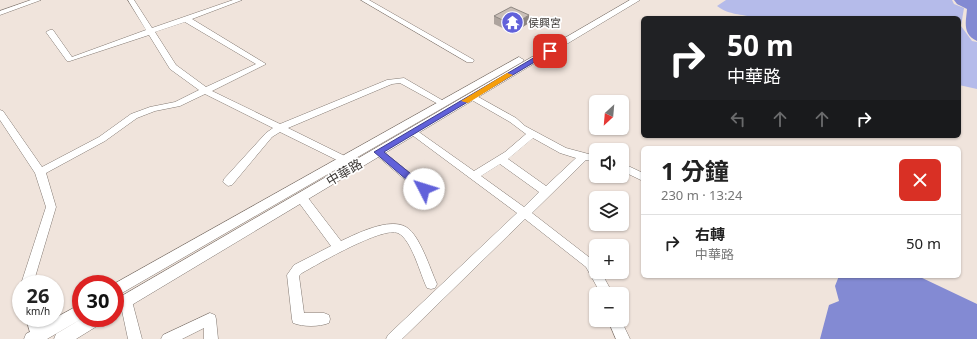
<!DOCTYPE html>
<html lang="zh-TW">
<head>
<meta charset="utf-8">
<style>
  body { margin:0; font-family:"Noto Sans","Noto Sans TC",sans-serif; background:#f6f6f6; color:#222; height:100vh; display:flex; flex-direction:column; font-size:15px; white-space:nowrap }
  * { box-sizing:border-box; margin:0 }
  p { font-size:13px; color:#767676 }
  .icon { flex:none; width:22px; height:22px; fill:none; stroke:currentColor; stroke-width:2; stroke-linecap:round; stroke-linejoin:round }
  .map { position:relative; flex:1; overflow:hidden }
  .panel { position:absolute; left:641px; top:146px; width:320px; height:132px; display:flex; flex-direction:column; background:#fff; border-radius:6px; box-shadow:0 1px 3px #0004 }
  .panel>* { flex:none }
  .guide { position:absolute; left:641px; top:16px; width:320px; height:122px; border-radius:6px; box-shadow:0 1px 3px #0004; background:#202124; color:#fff; overflow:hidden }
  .needle { width:26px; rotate:206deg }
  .buttons { position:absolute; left:589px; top:95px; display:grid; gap:8px }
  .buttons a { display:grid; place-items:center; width:40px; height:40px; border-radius:6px; background:#fff; box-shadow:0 1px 3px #0004; font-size:20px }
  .speed { position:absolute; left:12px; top:275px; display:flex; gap:8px; font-size:20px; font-weight:700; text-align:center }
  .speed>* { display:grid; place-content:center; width:52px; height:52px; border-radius:50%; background:#fff; box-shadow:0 1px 3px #0004; line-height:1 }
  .speed small { font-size:10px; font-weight:400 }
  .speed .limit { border:6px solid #d22; background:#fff; color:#111 }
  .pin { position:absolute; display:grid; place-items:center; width:34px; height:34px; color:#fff; margin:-17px; border-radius:8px; box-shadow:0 2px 6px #0006 }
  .me { position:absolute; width:44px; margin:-22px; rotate:310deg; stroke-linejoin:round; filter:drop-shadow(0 0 3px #0008) }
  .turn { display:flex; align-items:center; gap:14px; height:84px; padding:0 20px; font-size:18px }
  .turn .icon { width:52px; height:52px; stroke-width:2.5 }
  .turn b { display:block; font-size:28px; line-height:34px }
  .lanes { display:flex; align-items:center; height:38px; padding:0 20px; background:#0003; justify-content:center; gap:20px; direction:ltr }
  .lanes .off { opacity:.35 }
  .round { display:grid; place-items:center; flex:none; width:42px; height:42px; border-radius:6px; background:#f6f6f6 }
  .overview { display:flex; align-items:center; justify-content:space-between; height:68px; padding:0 20px }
  h1 { font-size:24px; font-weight:700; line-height:30px }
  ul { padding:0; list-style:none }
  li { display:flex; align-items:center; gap:12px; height:56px; padding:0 20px; border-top:1px solid #e0e0e0 }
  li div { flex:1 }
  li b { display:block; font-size:15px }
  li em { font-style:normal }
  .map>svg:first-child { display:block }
</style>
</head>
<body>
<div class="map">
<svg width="977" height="339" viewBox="0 0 977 339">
  <rect width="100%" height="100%" fill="#f0e4dc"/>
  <!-- green -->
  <path fill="#b5bbea" d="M726,0h226l2,4 10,4 -3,18 11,15 5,1v47l-18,-4v-67h-204c-15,-5 -24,-2 -38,-12z"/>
  <!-- water -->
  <path fill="#838ad3" d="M954,0h23v41c-15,-7 -11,-19 -10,-32l-10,-5z
    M839,276h79l59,28v35h-157l9,-34 10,-4 -4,-15z"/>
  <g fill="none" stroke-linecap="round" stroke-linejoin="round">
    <defs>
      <path id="minor" d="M31,0h10l-41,15v-4z
        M128,0h6l18,28 81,-28h9l-50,19 74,45 -54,27 68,33 107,-44 17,-2 43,25 -1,2h-6l-40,-22 -8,1 -104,44 71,35 1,2 -1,2h-8l-71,-35 -8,5 -40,48 -4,1 -5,-4 1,-3 42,-46 7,-5 -68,-34 -25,12 -25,5 -18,7 -32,23 -59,32 10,34 -23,77h-12l25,-77 -11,-34 -35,-53v-10l3,1 39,56 57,-30 32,-23 19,-7 25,-5 24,-12 -29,-21 -21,-34 -79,26h-3l-21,-29 4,-2h3l19,27 74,-27zM185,22l71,42 -50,23 -30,-22 -21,-33z
        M361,0h8l105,60 -1,2h-6z
        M473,94l43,24 9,8 41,22 30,8v6l-10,-2 -54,53 62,48 2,3v8h5l12,22h-12l-15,-27 -61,-48 -123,120h-16l2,-4 129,-122 -109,-81 5,-3 3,1 58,41 31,-19 21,-18 -16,-12 -40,-23 -1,-2 1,-2zM533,138l27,15 16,5 -30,28 -38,-27zM500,164l39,28 -15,15 -43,-31z
        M378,149l3,1 58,46 1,3 -1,3h-8l-56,-48 -2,-2 2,-2z
        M622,163l21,10v8l-21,-10z
        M301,193l4,1 36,47c15,-7 48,-24 65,-14 14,8 24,42 31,57l-2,4 -4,1 -4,-1c-7,-14 -15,-48 -29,-55 -15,-7 -80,31 -96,40l-3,3 5,37h20l5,2 1,4 -1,4c-10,4 -26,4 -36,0l-1,-4 -5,-44 7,-10 37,-19 -34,-46 -1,-3 1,-3z
        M126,295l4,2 2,4 10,38h-14l-8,-38 2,-4z
        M210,313l5,2 1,4 2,20h-14v-11l-22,11h-21l2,-4z
        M26,318h12l6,18 -2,3h-10z
        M608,320h13l9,19h-14z"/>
      <path id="major" d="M630,0h10l-525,315v-15z
        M519,57l5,3 -2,2 -407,235 -1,-13z
        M81,304v14h2l-36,21h-23l2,-5z
        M83,318h22l-3,5 -26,16h-22l2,-5z"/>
    </defs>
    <!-- minor casing -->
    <use href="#minor" stroke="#837972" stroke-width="1"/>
    <!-- major casing -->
    <use href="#major" stroke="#837972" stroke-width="1"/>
    <!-- minor -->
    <use href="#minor" fill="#fff" fill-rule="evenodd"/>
    <!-- major -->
    <use href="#major" fill="#fff" fill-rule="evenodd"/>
  </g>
  <!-- wall -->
  <path fill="#aea49e" d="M494,16l35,7 -16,10 -19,-9z"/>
  <!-- shaded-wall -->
  <path fill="#8d8681" d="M529,15v8l-16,10v-8z"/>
  <!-- building -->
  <path fill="#cabfb8" stroke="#8d8681" d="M511,7l18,8 -16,10 -19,-9z"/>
  <!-- route -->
  <path fill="#6161da" stroke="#3f3f8e" d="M547,50l6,1 -169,101 43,35v5h-6l-47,-40z"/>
  <!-- slow -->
  <path fill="#f59e0b" d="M507,73l6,2 -45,28 -7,-2z"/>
  <!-- icons -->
  <defs>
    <symbol id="temple-disc" viewBox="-11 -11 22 22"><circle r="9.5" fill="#6161da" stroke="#fff"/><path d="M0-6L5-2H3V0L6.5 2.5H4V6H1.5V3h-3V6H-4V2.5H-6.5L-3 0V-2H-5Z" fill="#fff"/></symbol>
  </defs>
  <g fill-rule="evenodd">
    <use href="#temple-disc" x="500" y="10" width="25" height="25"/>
  </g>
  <g text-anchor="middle" stroke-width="3.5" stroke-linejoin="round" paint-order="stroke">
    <!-- far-poi labels -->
    <g font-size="11" fill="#3a3633" stroke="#fff" text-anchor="start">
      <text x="528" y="27">侯興宮</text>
    </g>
    <!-- street labels -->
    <g font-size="13" fill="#3a3633" stroke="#fff">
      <text transform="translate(344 172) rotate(-31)" y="5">中華路</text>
    </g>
  </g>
</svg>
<div class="buttons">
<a><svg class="needle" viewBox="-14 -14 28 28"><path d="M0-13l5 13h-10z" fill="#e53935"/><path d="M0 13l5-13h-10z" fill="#767676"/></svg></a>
<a><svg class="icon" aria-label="sound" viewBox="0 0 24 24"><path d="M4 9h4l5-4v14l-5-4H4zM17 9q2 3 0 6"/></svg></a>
<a><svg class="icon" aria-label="layers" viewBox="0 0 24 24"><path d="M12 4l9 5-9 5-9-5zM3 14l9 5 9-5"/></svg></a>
<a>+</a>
<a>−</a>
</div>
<div class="speed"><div>26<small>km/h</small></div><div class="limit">30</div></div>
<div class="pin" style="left:550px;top:51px;background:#d93025"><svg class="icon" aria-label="arrive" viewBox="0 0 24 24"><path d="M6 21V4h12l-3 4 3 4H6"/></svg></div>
<svg class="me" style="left:424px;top:189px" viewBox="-20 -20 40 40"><circle r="19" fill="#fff"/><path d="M0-13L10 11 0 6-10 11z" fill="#6161da"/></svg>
<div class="guide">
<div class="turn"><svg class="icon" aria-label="right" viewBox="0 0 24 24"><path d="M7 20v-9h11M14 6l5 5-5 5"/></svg><div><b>50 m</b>中華路</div></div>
<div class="lanes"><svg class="icon off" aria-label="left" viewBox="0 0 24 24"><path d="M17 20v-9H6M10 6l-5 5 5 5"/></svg><svg class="icon off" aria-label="ahead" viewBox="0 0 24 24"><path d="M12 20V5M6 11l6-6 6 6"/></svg><svg class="icon off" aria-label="ahead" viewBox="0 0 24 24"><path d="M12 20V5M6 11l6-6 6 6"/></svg><svg class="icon" aria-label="right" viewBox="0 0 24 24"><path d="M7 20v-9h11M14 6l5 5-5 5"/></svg></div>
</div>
<section class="panel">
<div class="overview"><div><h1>1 分鐘</h1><p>230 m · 13:24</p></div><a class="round" style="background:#d93025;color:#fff"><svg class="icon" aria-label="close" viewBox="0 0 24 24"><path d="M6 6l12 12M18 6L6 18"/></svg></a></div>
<ul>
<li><svg class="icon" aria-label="right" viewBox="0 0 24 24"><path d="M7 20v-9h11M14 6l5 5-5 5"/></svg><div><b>右轉</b><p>中華路</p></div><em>50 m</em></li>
</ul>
</section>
</div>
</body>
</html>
